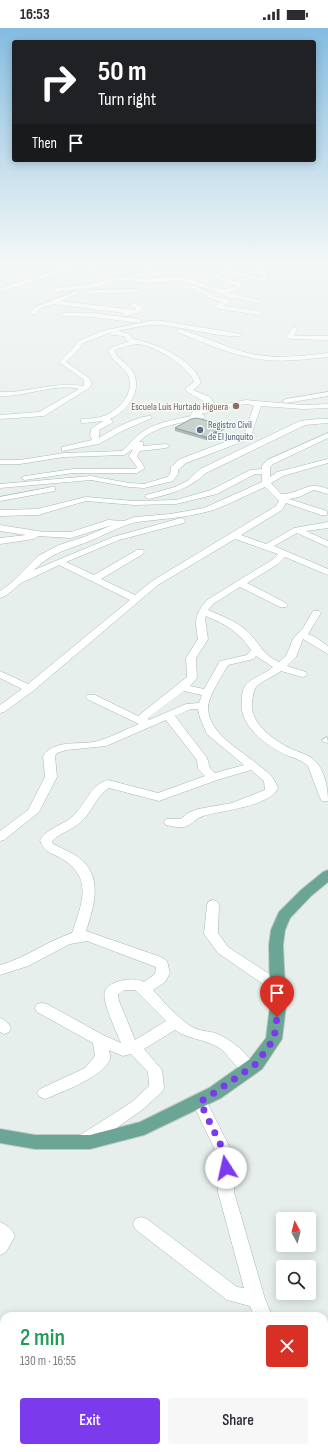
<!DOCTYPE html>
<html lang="en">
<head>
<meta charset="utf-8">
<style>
  body { margin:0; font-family:"Sofia Sans Condensed",sans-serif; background:#f7f7f7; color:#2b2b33; height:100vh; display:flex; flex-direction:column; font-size:15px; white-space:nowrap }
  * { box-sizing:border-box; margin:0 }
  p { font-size:13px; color:#7c7c81 }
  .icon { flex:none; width:22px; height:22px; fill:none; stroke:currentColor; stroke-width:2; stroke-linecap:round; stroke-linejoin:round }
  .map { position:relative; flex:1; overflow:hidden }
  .panel { position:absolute; left:0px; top:1284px; width:328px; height:140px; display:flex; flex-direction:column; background:#fff; border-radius:12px 12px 0 0; box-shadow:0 2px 10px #0003 }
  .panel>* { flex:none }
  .top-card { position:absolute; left:12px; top:12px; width:304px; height:122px; border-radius:4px; box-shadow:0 2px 10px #0003; background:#202124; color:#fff; overflow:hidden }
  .needle { width:26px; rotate:353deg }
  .fabs { position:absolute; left:276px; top:1184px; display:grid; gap:8px }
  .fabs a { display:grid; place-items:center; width:40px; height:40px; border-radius:4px; background:#fff; box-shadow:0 2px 10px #0003; font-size:20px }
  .pin { position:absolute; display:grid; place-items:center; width:34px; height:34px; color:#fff; margin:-41px -17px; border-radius:50% 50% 50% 0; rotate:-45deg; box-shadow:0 0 4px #0007 }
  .pin .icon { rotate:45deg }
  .me { position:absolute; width:44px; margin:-22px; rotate:350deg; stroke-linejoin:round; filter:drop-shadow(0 0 3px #0008) }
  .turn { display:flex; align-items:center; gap:14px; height:84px; padding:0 20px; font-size:18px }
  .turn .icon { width:52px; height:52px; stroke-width:2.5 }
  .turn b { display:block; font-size:28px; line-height:34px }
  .then { display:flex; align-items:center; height:38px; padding:0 20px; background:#0003; gap:8px; font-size:15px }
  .round { display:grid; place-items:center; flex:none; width:42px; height:42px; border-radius:4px; background:#f7f7f7 }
  .summary { display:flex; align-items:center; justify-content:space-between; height:68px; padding:0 20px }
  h1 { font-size:24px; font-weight:600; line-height:30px; color:#1e9e55 }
  .action { display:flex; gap:8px; margin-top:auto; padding:8px 20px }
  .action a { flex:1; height:46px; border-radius:4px; background:#7c3aed; color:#fff; font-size:16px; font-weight:600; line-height:46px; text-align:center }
  .action a+a { background:#f7f7f7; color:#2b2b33 }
  .status { display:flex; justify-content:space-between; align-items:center; height:28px; padding:0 20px; background:#fff; direction:ltr }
  .status svg { height:11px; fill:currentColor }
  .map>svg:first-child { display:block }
</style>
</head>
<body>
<div class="status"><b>16:53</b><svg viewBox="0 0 49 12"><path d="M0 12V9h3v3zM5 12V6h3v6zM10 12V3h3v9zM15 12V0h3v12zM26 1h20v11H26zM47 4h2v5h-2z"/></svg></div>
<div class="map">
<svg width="328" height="1424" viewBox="0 0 328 1424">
  <rect width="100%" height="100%" fill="#e6efeb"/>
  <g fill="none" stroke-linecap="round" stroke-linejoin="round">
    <defs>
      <path id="minor" d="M0,235h13l-13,4z
        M87,235h12l-4,2 50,-2 -3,2 -53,4 -2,-3 -18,4 -69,22v-4l66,-21z
        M147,235h6l1,3 -5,6 -12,6c15,2 30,-3 45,-1 18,3 36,18 54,9l-61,-23h8l57,20 3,3 -1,1 -14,6 4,1 30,7 -3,2 -31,-6 -12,-6 -35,-10 -35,2 -20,-3 -9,1 -20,6 -41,5 -3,-2 3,-2 40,-5 20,-6h14l12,-6 6,-5z
        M197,235h9l52,14h4l-2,-4 2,-3 -16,-7h25l5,2 -3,2 -13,-2 8,4 -2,4 2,6 -3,2h-7z
        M194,257l22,12 14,3v2l-7,4 36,5 3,2 -3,2 -45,-7v-2l8,-4 -10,-3 -20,-11v-2z
        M137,261l2,1v2l-49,2 -3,-2 3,-2z
        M76,263l3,2 -1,1 -17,7 75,9 -1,-3 -6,-2 3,-2 7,2 4,4 -3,3 -14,4 -3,-2 1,-1 -71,-9 -14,5 -2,6 -5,-1v-4l3,-3z
        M64,285h28l47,6 3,2 -3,2 -47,-6 -30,-1v-2z
        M150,293h12l80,13 1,1c-9,6 -68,-10 -83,-10 -15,-1 -31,4 -46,7l6,-1 9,3 4,5c22,4 61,20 68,44l-8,7 17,7 6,9 30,-6 57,5 25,-1v4l-25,1 -42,-3 -9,27 -8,8 -58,22 -8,7v4l-5,7 -29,7 -15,-1 -38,-7 -91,8v-4l91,-8 38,7 15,1 23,-7 3,-3 1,-7 9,-8 58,-22 7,-5 9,-26 -6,-2 -11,1 -36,9 4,2 -1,2c-21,5 -49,7 -65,24h4v4l23,-2 4,2 -4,2 -26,3 -3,5 8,12 -8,5h-64l-48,7 -4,-2 4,-2 48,-7h62l2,-2 -8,-11 4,-7 -9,6 -60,2 -44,7h-20v-4h20l44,-7 58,-2c6,-5 10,-11 16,-16 14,-12 36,-15 53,-19l-1,-1 3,-4 17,-4c-7,-9 -20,-11 -25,-18l9,-7c-4,-15 -40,-37 -56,-38 -7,0 -15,4 -22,5l-2,2c3,7 12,12 17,18 14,19 -3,42 -21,50l3,2 -1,2 -13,7v8c10,-7 40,-23 52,-22l1,2 -30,13 -23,13 -37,7v-4l30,-7 -2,-5 1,-6 12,-8 -19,2h-3v-4c7,-1 13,0 19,-2 18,-4 39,-27 26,-45 -6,-8 -16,-13 -18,-22l4,-3 16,-5 -4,-6 -13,-1 -1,-1 2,-2 -29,11 -4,6 -13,13 23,16 3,6 -3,4 -45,28 -44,3v-4l39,-3 40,-23c-25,-6 -53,8 -79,7v-4c30,1 54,-11 84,-6v-6l-25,-18 15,-15 4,-6 24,-10z
        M294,299l3,2 -3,7h34v4l-38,-1 -3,-2 5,-9z
        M179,301c25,7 47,19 73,25 25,5 51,2 76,-1v4c-21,2 -42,5 -62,3 -31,-3 -61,-17 -89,-28l-1,-1z
        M328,364v4l-42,7 -4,-2 4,-2z
        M317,391h11v4l-23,2 -99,48c-17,16 -35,21 -57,26l-4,-2 1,-2 29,-8 12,-6 13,-12 100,-48z
        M328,405v5l-55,26 -3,3v10l7,-5 51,-13v4l-45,13 -12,7 10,11c21,0 25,-14 47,-5v5l-14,-4 -15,7 -10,2 38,12v4h-6l-35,-12 -4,7 -41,25 25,9 28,-16 34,-6v6l-22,3 22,10v6l-31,-14 -23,13 54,23v6l-43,-18 -7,7 -31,19 39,20 2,2 -2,2h-6l-40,-20 -27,17 -5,6c14,6 28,11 39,21 13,12 14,23 32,31l7,-6 7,-17 10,-11 10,-17h6l2,2 -13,21 7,3 13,9v8l-25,-15 -7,18 -9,9 19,6 1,2 -1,2 -4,1 -21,-6c-7,6 -19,9 -25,16 -3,4 -3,10 -4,15 -3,22 24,40 42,48 7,3 16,5 21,11 10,10 13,27 13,40h-6l-2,-3 -12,-32c-6,-6 -14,-8 -22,-11 -19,-9 -48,-30 -44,-54 0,-5 0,-11 3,-15 7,-9 19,-11 28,-19l-17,-11 -2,3 -26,6c-6,11 -19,30 -20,42 0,26 31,42 48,56 11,9 17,12 22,25 -9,19 -56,22 -75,28 -7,2 -11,9 -19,11 -5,1 -13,-1 -18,-2l-2,-3 2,-3h15l7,-6 10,-4 34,-6 33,-13 -1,-9 -13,-11 -34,10 -58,21 -50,-13c-12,7 -16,21 -25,31 -9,10 -23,13 -32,22l1,3c8,4 18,8 25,13 26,19 16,49 8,74l75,26 6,4 3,12 -5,9 -12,8c12,13 25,29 41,38 6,3 14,3 21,5 16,6 33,20 41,36l-2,4c-13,5 -23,-16 -33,-24 -14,-10 -32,-9 -46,-19l-31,19 18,21 2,18 -2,4 -20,18 -53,37 -6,2 -6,-2 -2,-5 2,-5 55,-35 17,-16 -1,-14 -17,-18 -8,2 -14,-6c0,3 2,6 1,9 -6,17 -44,31 -60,38l-5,2 -5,-2 -3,-4 3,-4 45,-21 10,-12 -2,-13 -56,-31 -2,-4 2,-4 5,-1 5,1 58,32 16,7c-4,-10 -20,-43 -16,-52 2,-5 8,-8 12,-9 9,-3 19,-4 27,0l11,-8 1,-7 -69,-26 -17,3 -42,22 -28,9v-10c26,-7 47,-24 72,-32 11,-32 22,-58 -15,-77 -9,-4 -14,-6 -17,-16 8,-13 25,-15 35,-26 12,-12 15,-29 33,-34l50,13 47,-17 -7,-7 -1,-9 -31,-40 -60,26 -40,4 -9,3 -2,3 2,21 -18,35 -35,28 -4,1v-10l28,-21 17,-33 -2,-21c14,-19 39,-9 58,-16 13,-4 25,-11 38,-16l-52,-25 -1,-2 1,-2h8l43,21 49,-39 -1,-19 12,-19c-3,-18 -4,-24 9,-39l65,-40 6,-6 -43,-15 -77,46 -125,106 -29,21 -4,1v-8l22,-16 -22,-11v-7l28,13 102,-84 -71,-35 -31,15c-10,2 -17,15 -28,18v-7l11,-8 27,-27 21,-11 25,-8 28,-12 -41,13 -33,-2 -4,3 -34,5v-6l26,-3 -26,-4v-6l44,7h27l37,-12 16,1 11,-4 35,-3 34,-6 58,-26v-8h-7l-38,20 -41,10 -42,1 -48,-4 -48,14 -38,1v-6l37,-1 49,-12 48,4 42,-1 35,-10 39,-20 12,-1v-3l5,-6zM265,459l14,14 -3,5 -124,75 -17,14 -34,-16 42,-25 1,-2 -1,-2h-6l-43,25 -28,-13 53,-22 65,-17 1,-2 -1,-2 -3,-1 -68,19 -79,33c19,-19 34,-20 58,-30 15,-6 30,-15 45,-18 24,-3 46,-4 69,-10 17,-4 42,-18 59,-25zM206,588c21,9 32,15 45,34l-4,5 -27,6 -16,28 -14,-3 7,-8 -1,-20 12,-19 -3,-20zM184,663l18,4 -3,8 -13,1 -37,16 -1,-2zM191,681h7l2,9 7,16 37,31 -29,8 -5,-5 -3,-10 -32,-42zM124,962h11l31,31 -31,19 -16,-39 -1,-7z
        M52,459h3v4l-55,10v-4z
        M327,709l1,6 -5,-1 -1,-2z
        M213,872l5,2 1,3 -1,28 10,14 55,36 2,4 -2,4 -5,1 -5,-1 -55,-38 -14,-19 3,-29 1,-3z
        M0,990c6,2 8,5 11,10l-2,4 -5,2 -4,-2z
        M200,1068l5,2 29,58v36l31,107 7,17h-18l-4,-10 -23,-6 -92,-71 -2,-5 2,-5 6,-2 6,2 90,68 7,1 -26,-96v-36l-26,-54 3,-4z
        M0,1194c7,3 12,7 15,14l-9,16 -6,3z
        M0,1325l4,2v22l-4,-2z
        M48,1420h21l2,4h-21z
        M226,1420h21l-2,4h-21z
        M302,1420h20l2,4h-20z"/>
      <path id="major" d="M328,842v12l-17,14 -21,22 -5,12 -2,15 3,61 -4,33 -20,30 -41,29 -77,37 -54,14h-55l-35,-6v-14l35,6h55l50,-13 69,-34 41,-29 16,-21 4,-32 -1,-61 2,-15 8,-18 22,-22 22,-18z"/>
    </defs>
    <!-- minor casing -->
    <use href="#minor" stroke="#a8b8b2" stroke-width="1"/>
    <!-- major casing -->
    <use href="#major" stroke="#c2cac8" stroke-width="2"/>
    <!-- minor -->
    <use href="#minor" fill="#fff" fill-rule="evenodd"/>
    <!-- major -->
    <use href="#major" fill="#6aa596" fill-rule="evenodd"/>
  </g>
  <!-- wall -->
  <path fill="#a1aea9" d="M226,398l-1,3 -19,11 -31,-9v-3z"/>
  <!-- shaded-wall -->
  <path fill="#838d89" d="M226,398l-1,3 -19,11v-3z"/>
  <!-- building -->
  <path fill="#bbcac4" stroke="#838d89" d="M197,390l29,8 -20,11 -31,-9 16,-9z"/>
  <!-- sky -->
  <linearGradient id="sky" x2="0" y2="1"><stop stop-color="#84bce0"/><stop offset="0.54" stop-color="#f4f8f6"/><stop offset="1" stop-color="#f4f8f6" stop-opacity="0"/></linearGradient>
  <rect width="328" height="434" fill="url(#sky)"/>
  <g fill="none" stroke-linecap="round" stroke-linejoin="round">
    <!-- route -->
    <path stroke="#7c3aed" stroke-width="7" stroke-dasharray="0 12.6" d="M226,1140v-12l-26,-54 14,-9 42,-29 18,-25 3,-22"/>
  </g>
  <!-- markers -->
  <circle fill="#8d6e63" stroke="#f7fbf9" stroke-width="1.5" cx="236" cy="378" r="4"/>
  <circle fill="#5c6f8a" stroke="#f7fbf9" stroke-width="1.5" cx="200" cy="402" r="4"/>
  <g text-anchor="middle" stroke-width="3" stroke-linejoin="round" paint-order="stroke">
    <!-- far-education labels -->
    <g font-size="10" fill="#785e54" stroke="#f7fbf9" text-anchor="end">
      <text x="228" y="382">Escuela Luis Hurtado Higuera</text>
    </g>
    <!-- far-service labels -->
    <g font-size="10" fill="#4e5e75" stroke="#f7fbf9" text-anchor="start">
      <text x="208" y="400">Registro Civil<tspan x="208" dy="12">de El Junquito</tspan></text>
    </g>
  </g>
</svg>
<div class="fabs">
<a><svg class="needle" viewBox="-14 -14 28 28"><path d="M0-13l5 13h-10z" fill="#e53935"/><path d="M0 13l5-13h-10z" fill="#7c7c81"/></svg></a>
<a><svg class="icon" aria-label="search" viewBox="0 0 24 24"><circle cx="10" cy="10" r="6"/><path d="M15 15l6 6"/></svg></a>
</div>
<div class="pin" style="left:277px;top:989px;background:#d93025"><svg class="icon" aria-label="arrive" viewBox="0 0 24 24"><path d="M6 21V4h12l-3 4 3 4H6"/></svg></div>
<svg class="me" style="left:226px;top:1140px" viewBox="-20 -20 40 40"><circle r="19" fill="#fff"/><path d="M0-13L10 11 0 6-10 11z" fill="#7c3aed"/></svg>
<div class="top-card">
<div class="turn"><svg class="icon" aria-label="right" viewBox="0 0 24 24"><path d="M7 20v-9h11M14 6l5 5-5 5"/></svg><div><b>50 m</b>Turn right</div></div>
<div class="then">Then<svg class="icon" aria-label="arrive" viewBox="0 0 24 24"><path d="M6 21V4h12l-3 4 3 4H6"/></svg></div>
</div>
<section class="panel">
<div class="summary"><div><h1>2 min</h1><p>130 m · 16:55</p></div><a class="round" style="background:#d93025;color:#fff"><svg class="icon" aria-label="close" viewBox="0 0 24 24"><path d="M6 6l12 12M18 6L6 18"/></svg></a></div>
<div class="action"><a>Exit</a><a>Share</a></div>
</section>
</div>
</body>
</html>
